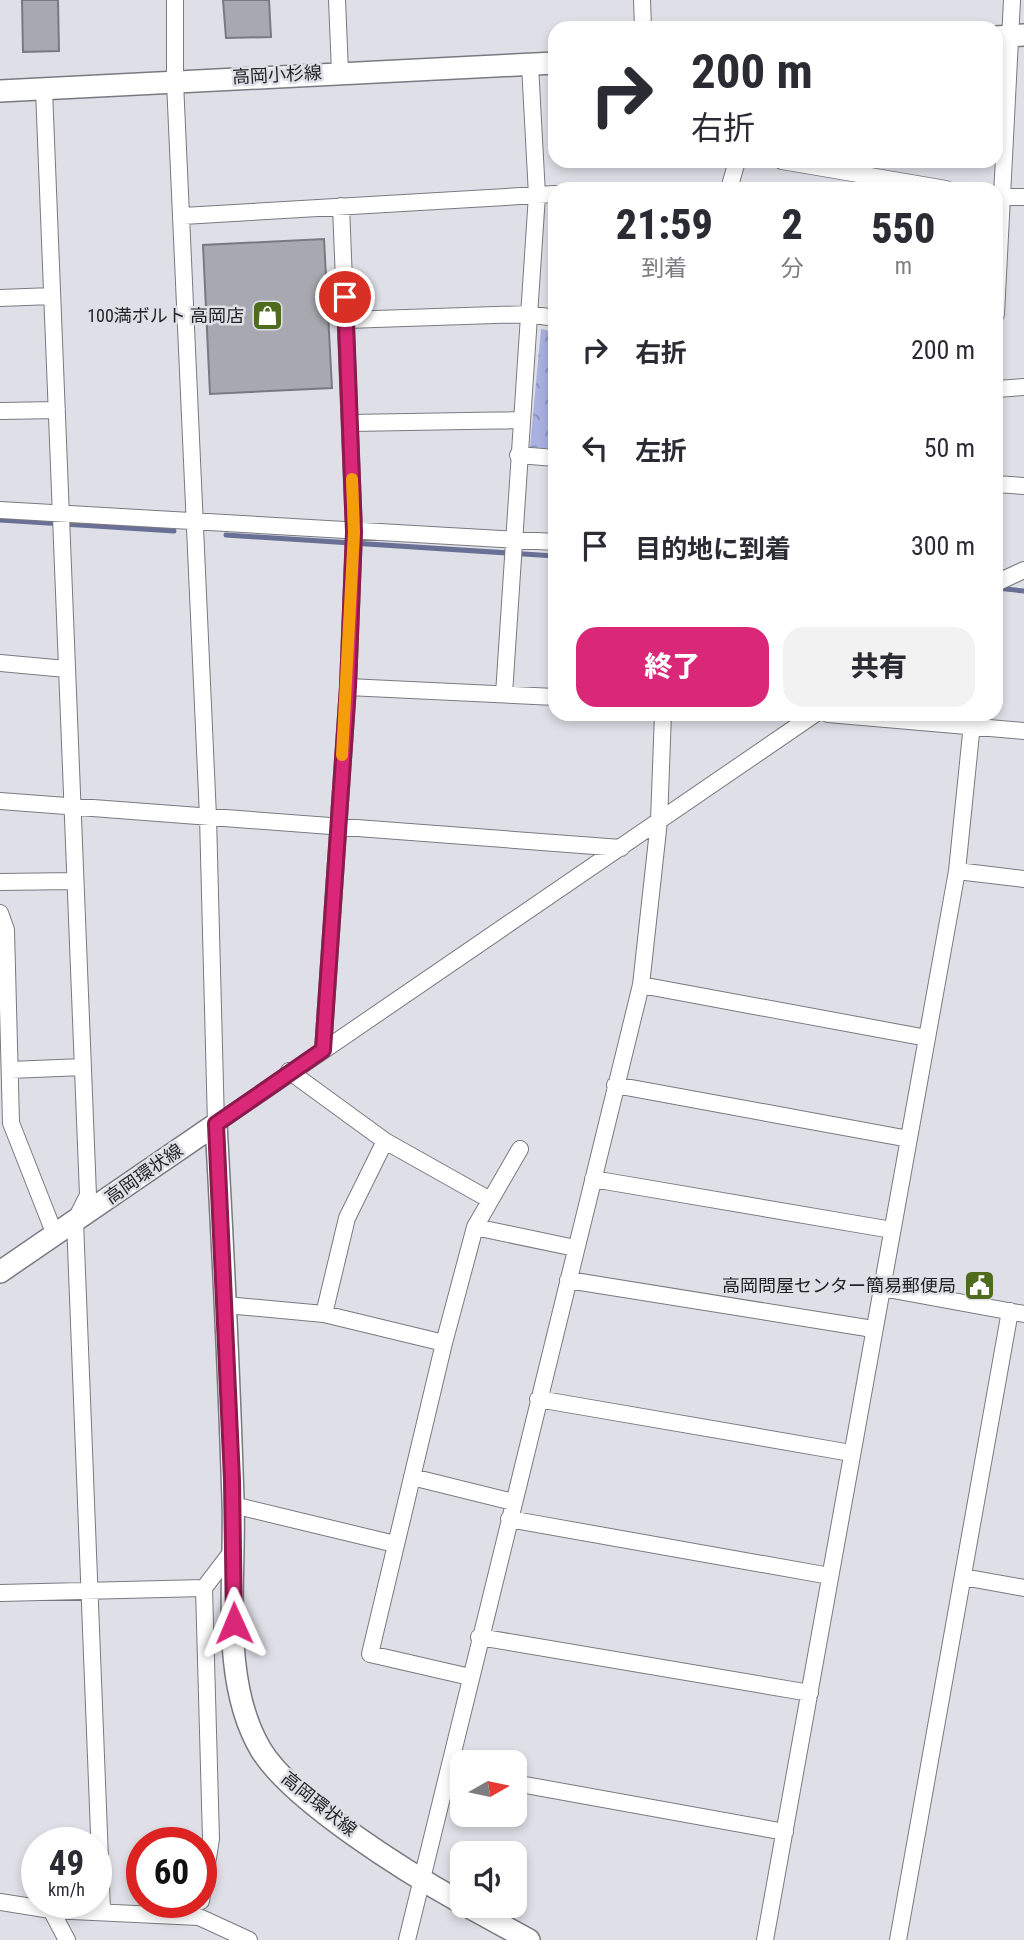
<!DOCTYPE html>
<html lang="ja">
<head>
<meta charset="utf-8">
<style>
  body { margin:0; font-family:"Roboto Condensed","Noto Sans JP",sans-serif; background:#f2f2f3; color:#2b2b33; height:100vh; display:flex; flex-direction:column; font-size:26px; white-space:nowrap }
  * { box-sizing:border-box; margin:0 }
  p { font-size:23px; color:#7c7c81 }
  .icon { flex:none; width:38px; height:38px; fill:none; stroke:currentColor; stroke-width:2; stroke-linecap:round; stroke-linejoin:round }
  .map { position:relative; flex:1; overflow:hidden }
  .sheet { position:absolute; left:548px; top:182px; width:455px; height:539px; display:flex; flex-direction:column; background:#fff; border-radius:21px; box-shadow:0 4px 10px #0003 }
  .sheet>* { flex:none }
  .hud { position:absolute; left:548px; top:21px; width:455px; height:147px; border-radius:21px; box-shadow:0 4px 10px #0003; background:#fff; color:#2b2b33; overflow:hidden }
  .needle { width:46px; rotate:81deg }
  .controls { position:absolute; left:450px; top:1750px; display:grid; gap:14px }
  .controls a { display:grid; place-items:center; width:77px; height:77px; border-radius:14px; background:#fff; box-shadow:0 4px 10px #0003; font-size:35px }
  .speed { position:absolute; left:21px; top:1827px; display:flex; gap:14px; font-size:35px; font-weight:700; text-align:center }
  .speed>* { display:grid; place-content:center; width:91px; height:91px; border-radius:50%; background:#fff; box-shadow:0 4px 10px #0003; line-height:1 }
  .speed small { font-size:18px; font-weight:400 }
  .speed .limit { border:10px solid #d22; background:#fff; color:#111 }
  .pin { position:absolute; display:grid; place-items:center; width:60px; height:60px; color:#fff; margin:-30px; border:4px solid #fff; border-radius:50%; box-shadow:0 2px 7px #0007 }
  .me { position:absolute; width:77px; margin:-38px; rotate:359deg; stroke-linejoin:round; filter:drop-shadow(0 0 5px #0008) }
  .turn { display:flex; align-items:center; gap:24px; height:147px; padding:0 28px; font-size:32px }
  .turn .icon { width:91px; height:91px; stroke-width:2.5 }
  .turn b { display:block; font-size:49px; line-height:60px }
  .eta { display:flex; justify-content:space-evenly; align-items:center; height:119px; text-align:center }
  .eta b { font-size:42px; font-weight:800; line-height:49px }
  .cta { display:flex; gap:14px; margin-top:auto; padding:14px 28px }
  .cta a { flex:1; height:80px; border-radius:21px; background:#db2777; color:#fff; font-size:28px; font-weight:800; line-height:80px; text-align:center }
  .cta a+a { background:#f2f2f3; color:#2b2b33 }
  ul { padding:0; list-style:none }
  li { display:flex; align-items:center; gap:21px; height:98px; padding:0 28px }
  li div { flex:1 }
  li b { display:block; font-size:26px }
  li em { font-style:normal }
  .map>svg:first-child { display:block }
</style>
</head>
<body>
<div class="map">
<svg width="1024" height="1940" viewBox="0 0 1024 1940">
  <defs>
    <pattern id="forest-crowns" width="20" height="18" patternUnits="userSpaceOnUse" patternTransform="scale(1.75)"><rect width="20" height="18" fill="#a9b1e0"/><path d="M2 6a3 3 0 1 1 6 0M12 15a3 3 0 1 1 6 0" fill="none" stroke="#8990b5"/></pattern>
  </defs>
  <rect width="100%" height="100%" fill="#dfe0e7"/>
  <!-- forest -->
  <path fill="url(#forest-crowns)" d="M541,329l14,3v117l-25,-2z"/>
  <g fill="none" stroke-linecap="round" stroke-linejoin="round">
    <!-- stream -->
    <path stroke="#6a7095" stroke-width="5" d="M0,520l174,11
      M226,535l329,21
      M996,588l28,3"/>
  </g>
  <!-- building -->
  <path fill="#a8a9b0" stroke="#797a80" stroke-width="2" d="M22,0h36l1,51 -36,1z
    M223,0h46l2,37 -45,1z
    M324,239l8,149 -122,6 -7,-149z"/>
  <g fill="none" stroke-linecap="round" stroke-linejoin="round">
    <defs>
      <path id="minor" d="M175,0v82l33,735 8,307
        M337,0l3,72
        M642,0l1,28
        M44,90l44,1105 -13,26 27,689
        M782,161l164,28
        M729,189l8,-28
        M996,197h28
        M183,216l372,-22
        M0,298l52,-2
        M996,314l16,-314
        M346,320l182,-6 27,4
        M996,389l28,-2
        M0,411l57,-1
        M350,423l171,-3
        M518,455l37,3
        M996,484l28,2
        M0,510l555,32
        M996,583l28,-13
        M0,663l66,6
        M348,687l207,10
        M504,694l33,-499 -7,-130
        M828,714l196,17
        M0,801l621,47
        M957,871l67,8
        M0,882l75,-1
        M0,913l6,17 5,193 44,112
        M641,985l286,53
        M323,1050l25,-363 6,-155 -13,-326
        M10,1070l73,-3
        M289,1071l96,70 105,59
        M615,1085l294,54
        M216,1124l599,-410
        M593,1179l299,51
        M475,1227l100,21
        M568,1280l305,49
        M882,1288l142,26
        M226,1305l98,9 120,29
        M324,1314l23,-96 38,-77
        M538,1399l313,54
        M412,1477l101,25
        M233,1505l162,39
        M509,1519l321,57
        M963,1577l61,11
        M0,1593l204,-5
        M479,1637l331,56
        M470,1677l-100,-23 74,-311 31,-116 45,-78
        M514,1783l271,49
        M201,1901l10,-62 -7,-251 29,-38
        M0,1902l51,8 148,7 50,23
        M51,1910l16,30
        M407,1940l234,-955 18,-164 4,-107
        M765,1940l192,-1069 16,-157
        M898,1940l112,-629"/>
      <path id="major" d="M996,37l28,-2
        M0,91l555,-28
        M216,1124c7,125 13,250 17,376 3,78 -14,180 28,250 31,51 147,123 201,153
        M0,1272l216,-148
        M467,1906l62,34"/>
    </defs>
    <!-- minor casing -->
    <use href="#minor" stroke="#797a80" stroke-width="18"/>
    <!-- major casing -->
    <use href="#major" stroke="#797a80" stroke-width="24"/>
    <!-- minor -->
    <use href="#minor" stroke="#fff" stroke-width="16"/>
    <!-- major -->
    <use href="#major" stroke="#fff" stroke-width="21"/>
  </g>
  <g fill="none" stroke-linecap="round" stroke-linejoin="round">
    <defs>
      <path id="route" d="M234,1623l-2,-143 -16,-356 107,-74 25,-363 6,-155 -9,-235"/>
    </defs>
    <!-- route casing -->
    <use href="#route" stroke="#8e194d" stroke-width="18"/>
    <!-- route -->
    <use href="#route" stroke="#db2777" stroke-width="12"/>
    <!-- slow -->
    <path stroke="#f59e0b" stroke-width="12" d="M342,755l12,-223 -2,-53"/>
  </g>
  <!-- icons -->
  <defs>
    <symbol id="shop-square" viewBox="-11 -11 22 22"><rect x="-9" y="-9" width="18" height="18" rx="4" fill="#4f6b1e" stroke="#dfe0e7"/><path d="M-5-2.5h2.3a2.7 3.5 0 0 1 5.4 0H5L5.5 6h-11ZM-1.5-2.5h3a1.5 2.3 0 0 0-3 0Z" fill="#fff"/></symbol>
    <symbol id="civic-square" viewBox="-11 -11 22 22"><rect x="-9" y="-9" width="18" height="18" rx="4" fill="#4f6b1e" stroke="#dfe0e7"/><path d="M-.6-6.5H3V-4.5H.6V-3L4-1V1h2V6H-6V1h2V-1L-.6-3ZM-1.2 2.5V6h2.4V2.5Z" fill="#fff"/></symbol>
  </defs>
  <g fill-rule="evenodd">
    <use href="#shop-square" x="250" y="298" width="35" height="35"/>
    <use href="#civic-square" x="962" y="1268" width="35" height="35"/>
  </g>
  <g text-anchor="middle" stroke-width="5" stroke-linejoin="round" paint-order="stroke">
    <!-- street labels -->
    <g font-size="18" fill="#232326" stroke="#dfe0e7">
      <text transform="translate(277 75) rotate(-3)" y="6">高岡小杉線</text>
      <text transform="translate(144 1174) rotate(-35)" y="6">高岡環状線</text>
      <text transform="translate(319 1804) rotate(39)" y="6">高岡環状線</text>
    </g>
    <!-- poi labels -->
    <g font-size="18" fill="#232326" stroke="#dfe0e7" text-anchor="end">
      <text x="244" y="322">100満ボルト 高岡店</text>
      <text x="956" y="1292">高岡問屋センター簡易郵便局</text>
    </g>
  </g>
</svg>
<div class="controls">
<a><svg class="needle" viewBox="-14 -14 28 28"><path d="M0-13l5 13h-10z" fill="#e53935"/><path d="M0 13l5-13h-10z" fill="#7c7c81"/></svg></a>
<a><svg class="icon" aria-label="sound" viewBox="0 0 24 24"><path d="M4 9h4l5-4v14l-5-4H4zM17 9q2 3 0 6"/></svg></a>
</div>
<div class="speed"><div>49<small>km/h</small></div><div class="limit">60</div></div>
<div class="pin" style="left:345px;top:297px;background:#d93025"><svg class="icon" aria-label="arrive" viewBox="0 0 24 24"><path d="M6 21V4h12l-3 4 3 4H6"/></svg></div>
<svg class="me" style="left:234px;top:1623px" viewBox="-20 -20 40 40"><path d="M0-17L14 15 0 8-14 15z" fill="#db2777" stroke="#fff" stroke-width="4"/></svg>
<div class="hud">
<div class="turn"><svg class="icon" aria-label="right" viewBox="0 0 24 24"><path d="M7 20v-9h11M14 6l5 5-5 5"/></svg><div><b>200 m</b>右折</div></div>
</div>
<section class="sheet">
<div class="eta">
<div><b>21:59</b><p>到着</p></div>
<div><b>2</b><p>分</p></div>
<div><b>550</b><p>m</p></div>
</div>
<ul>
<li><svg class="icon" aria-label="right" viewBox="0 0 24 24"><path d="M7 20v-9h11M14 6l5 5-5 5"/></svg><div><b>右折</b></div><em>200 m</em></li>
<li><svg class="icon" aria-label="left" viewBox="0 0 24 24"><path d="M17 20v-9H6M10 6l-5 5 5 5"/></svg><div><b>左折</b></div><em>50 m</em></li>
<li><svg class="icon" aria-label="arrive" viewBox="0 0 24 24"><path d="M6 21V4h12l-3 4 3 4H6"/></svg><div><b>目的地に到着</b></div><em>300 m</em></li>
</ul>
<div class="cta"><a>終了</a><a>共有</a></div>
</section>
</div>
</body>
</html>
